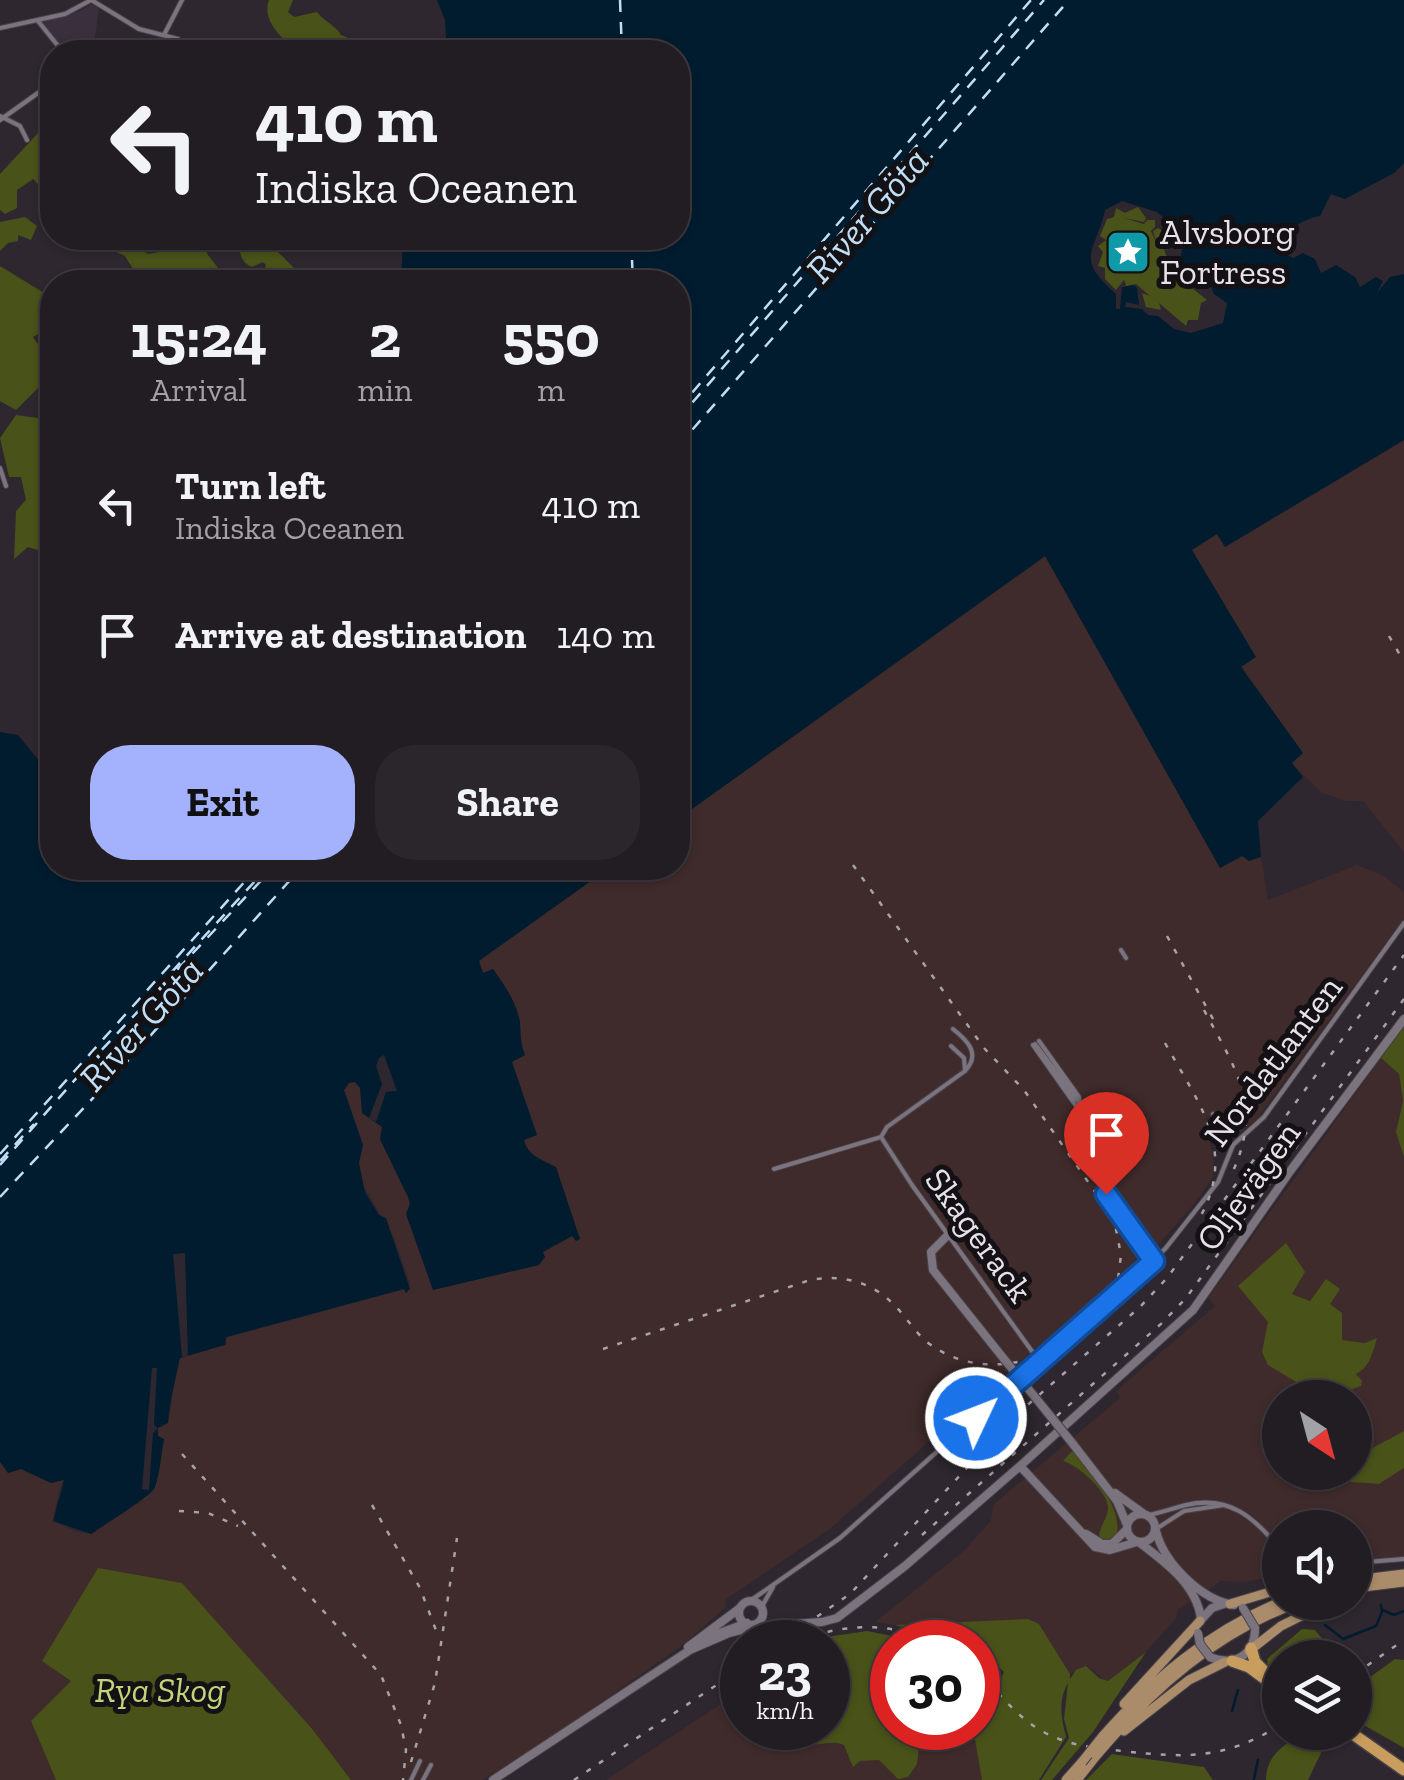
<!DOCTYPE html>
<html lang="en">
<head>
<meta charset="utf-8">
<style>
  body { margin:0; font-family:"Zilla Slab",serif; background:#2a262b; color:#f1f3f6; height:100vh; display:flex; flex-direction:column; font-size:38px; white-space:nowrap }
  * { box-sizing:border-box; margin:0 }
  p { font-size:32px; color:#a2a2a6 }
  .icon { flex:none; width:55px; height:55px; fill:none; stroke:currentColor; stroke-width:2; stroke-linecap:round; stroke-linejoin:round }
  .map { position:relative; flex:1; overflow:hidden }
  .details { position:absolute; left:40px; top:270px; width:650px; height:610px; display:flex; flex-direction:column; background:#221d23; border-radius:40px; box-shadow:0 2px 8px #0004,0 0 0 2px #3f3b41 }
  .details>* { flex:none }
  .hud { position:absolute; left:40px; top:40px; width:650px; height:210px; border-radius:40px; box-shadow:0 2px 8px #0004,0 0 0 2px #3f3b41; background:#221d23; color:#f1f3f6; overflow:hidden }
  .needle { width:65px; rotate:144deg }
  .tools { position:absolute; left:1262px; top:1380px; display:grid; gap:20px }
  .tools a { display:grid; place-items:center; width:110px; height:110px; border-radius:50%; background:#221d23; box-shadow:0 2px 8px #0004,0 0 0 2px #3f3b41; font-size:50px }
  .speed { position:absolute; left:720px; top:1620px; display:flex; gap:20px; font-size:50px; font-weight:700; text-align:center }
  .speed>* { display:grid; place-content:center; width:130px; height:130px; border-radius:50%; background:#221d23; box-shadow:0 2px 8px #0004,0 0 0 2px #3f3b41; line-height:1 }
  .speed small { font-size:25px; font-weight:400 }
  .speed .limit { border:15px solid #d22; background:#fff; color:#111 }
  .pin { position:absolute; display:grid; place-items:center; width:85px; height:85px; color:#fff; margin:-102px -42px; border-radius:50% 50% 50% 0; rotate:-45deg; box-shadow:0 0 10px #0007 }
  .pin .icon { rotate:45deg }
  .me { position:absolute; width:110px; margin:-55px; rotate:47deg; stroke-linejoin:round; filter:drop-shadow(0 0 8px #0008) }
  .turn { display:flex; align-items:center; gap:35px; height:210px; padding:0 50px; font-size:45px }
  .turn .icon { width:130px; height:130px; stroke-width:2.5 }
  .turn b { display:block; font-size:70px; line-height:85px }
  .eta { display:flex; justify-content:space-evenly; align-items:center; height:170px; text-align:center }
  .eta b { font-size:60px; font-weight:800; line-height:70px }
  .cta { display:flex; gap:20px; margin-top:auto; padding:20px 50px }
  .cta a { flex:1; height:115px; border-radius:40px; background:#a4b1fc; color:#111; font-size:40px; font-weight:800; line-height:115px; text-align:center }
  .cta a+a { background:#2a262b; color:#f1f3f6 }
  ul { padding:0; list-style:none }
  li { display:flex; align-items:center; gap:30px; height:130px; padding:0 50px }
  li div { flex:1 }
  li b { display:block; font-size:38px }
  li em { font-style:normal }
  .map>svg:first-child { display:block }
</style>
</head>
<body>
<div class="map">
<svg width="1404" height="1780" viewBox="0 0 1404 1780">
  <rect width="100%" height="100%" fill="#2e272f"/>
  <!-- built -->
  <path fill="#3a2f3c" d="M92,4l7,4 -6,44h-27l-24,-30 40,-12z"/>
  <!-- industrial -->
  <path fill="#3f2b2b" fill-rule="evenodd" d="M1404,440v412l-41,-51h-17l-24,-8 -31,-30 12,-10 -62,-87 14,-9 -64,-107 26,-16 8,13z
    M1046,556l174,312 23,-12 6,5 12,-4 7,43 89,-35 27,11 20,16v26l-147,201 -23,19 -11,-16 -17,-5 8,48 -1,12 -19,27 -35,40 -19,11 -31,35 -75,59 -203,179 -106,72 1,7 -46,40 -129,90 -69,43h-131l-38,-50 -242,-49 -40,40 25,59h-56v-318l8,11 13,-4 9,5 34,6 -5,11 -6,30 24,11 15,2 62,-44 10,-50 -6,-4v-8l10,-6 4,-20 -2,-7 10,-37 47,-14 -1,-6 179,-49 1,4 4,-10 -16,-46 -31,-52 -5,-26 5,-14 -19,-55 5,-8h6l5,6 22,39 -2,12 28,58 2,7 -4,10 17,42 10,34 106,-25 3,-13 31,-17 7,4 -24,-72 -25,-13 -5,-7 -2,-7 12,-5 -25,-74 14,-6 -7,-22 2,-11 -3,-9 -34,-40 -4,-13 130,-92h69v-49z
    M1381,1058l18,16 4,27 -6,30 7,26v274l-37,20 -6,-1 -6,18v-70h-75v74l73,1 -3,9 28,2 26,-16v90l-49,6v-36h-75v48l-37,6 -22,-1 -43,29 -2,8 -30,34 -39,30 -20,-16 -17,8 -31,-50 -11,-5 -59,5 -74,1 -20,-3 90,-72 26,-30 3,-16 126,-106 -4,-7 99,-85 -7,-8zM1326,1280l4,24 11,9 1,27 23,3 11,-4 -4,17 -17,20 -28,10h-24l-41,-34 7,-30 23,-28 18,7z
    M828,1657l64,29v42h85l19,52h-390l136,-90v38h86z"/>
  <!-- green -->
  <path fill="#495218" d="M269,0h24l-5,12 6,5 23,-5c8,10 18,13 24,23l20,8 -3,9h-60c-15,-13 -37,-31 -29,-52z
    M52,118v91l-10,-2 -3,-22 -6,-6 -16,11v18l-12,6 -5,-4v-36z
    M1138,207l8,11 -2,4 -20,-4 20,6 3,-4h8v7l-4,4 5,11 -3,-11 5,-3 21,11 -12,11 -2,-3h-7l6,2 3,9 4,-1 -7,9 43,34 -6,3 -3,17h-10l-2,6 -27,-23 2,7 -15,-3 -4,-14 8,3 -14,-12 -14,3 4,-2 -2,-5 -8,10 -11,-11v-11l-7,-2 5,-14 -5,-6 8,-6 -6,-4 7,-17 7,-2 2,-9 9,5z
    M25,217l12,9 -6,14 -13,-5v6l-10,2 -8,8v-29z
    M97,238h38l3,10 10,6 38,-7 16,-7 6,15 21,27h-88l-16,-26 -24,-11z
    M233,238h13l2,5 26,-5 -3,7 37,37h-48l6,-17 -3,-3 -11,5c-13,-6 -11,-14 -14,-26z
    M0,266l49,30 -11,22v16l-5,3 19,27v10l-36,36 -16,-9z
    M16,415l36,5v75l-7,19 7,10 -6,15 2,9 -7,3 -13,-4 -14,12 2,-48 10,-11 -5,-23h-12l-9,-39z
    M1404,1027v130l-8,-25 7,-31 -4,-27 -18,-16z
    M1286,1243l19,29 -13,22 18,7 16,-22 14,10 -10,15 12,9v27l23,3 12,-5c-4,14 -7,29 -21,36l6,7 -1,5 -19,7 -15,-7h-24l-35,-21 -6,-13 6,-30 -30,-36z
    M1404,1431v37l-25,16 -29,-2 11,-32 6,1z
    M1071,1452h4c18,24 47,53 42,83l-5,5 -13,-2c0,-12 9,-19 9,-31 -1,-16 -30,-42 -45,-46z
    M98,1568l84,15 131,147 38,50h-295l-25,-59 40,-40 -29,-20z
    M1028,1619l11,5 31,50v5l6,-9 10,-4 13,12 9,3 38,-29 -53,80 -41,48h-11l28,-42 -5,-19 4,-36c-10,17 -7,35 -2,54l-27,43h-57l-9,-52h5v-49l9,11 9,-2 8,-16 -19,-17 -11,-24h-7l-13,11 -59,-17z
    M1302,1629l13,1 22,27 -57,1v13l-12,-4 -1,-8z
    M867,1631l56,11h-31v86h29l-4,36 -9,13 -10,2 -19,-19 -19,1 -7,6 -9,-22c-14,-6 -25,3 -39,-2l-2,-15h25v-49l10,-15 -10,-7v-15h-23l1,-2z
    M1395,1659l9,1v88l-49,-28v-32z
    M1302,1734l16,4 3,15 -13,27h-42c0,-24 17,-35 36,-46z
    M1112,1754l92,13 9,13h-127z"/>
  <!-- water -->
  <path fill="#001c2e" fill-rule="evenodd" d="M437,0h967v163l-10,10 -49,26 -14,-5 -11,22c-20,4 -35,14 -38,36l11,6 10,-5 12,6 6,14 15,-8 19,12 5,10 16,-10 7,4 -6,12 13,-16 14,-3v166l-179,107 -8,-13 -25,16 64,107 -15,10 62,86 -11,10 11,14 -45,44 3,36 -12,4 -7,-5 -22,12 -175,-312 -367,263v-537h-277l2,-44h275v-186h-231l-2,-32zM1122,201l35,11 30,26 -4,4 -3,20 14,12 13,3 7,17 13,9 -4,20 -32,10 -17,-4 -16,-13 -10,-1 -6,-6 -17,-2 1,-5 13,3 -2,-17 -3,-3 -12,2 -2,22h-4v-15c-43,-38 -20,-41 -11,-84z
    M0,732l18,3 34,42v91h557l-130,93 4,12 10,-4c11,15 25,36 27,54 1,12 0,20 5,32l-13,7 25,73 -13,5c4,16 18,20 32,27l24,72 -4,2 -4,-5 -29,16 2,5 -6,8 -106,25 -27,-76 4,-10 -2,-7 -28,-58 2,-12 -20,-14 -2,-25 -5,-6 -6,1 -5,7 19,55 -4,18 6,29 14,23 7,3 24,71 -4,4 -2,-4 -178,48 -1,8 -45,13c-5,24 -10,42 -12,65l-10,5v8l6,3c-3,16 -4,34 -9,48 -4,10 -50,37 -64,47l-38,-13 11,-41 -13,3 -30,-14 -13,4 -8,-11z"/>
  <!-- pier -->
  <path fill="#2e272f" d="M384,1055l13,36 -11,1 -10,30 -7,-4 13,-34 -6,-18 3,-8z
    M185,1253l3,103 -6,1 -9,-103z
    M152,1368h5l-3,57 4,3 -5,5 -4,57 -7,-1z"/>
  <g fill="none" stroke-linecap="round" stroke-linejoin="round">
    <!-- stream -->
    <path stroke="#001c2e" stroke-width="2.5" d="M223,46l2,6
      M1383,1610l11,5 10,-4
      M1325,1625l18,14 33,-13 6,-14 -1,-7
      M1232,1711l6,-21
      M1254,1779l4,-19"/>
    <!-- ferry -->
    <path stroke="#c0dff6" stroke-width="2.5" stroke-dasharray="12 10" stroke-linecap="butt" d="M620,0l2,52
      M631,238l2,44
      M678,409l353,-409
      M678,419l366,-419
      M678,446l391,-446
      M157,988l110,-120
      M0,1154l257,-286
      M0,1161l34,-37
      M0,1165l95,-108 178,-189
      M0,1197l124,-132 177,-197"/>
    <defs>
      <path id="street" d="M93,1l46,28 39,10
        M38,21l25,31
        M0,28l65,-14 26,-14
        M164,35l18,-35
        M0,116l20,10 7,14
        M0,120l52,-37
        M0,468l6,18
        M1121,950l5,8
        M1039,1041l40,56v13
        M1035,1044l42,56
        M1033,1045l46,65
        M951,1046l13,12 1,13c16,-17 3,-30 -12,-42
        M1213,1114l18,30
        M881,1137l31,48 127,176
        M774,1169l107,-32 6,-10 78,-56
        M1106,1194l47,67
        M1148,1515c13,-2 25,-7 38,-10 43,-10 68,12 94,44
        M1156,1529l28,-18 40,-6
        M1355,1563l49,-4
        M750,1601l90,-63 325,-289 53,-67 15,-37 31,-28 140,-194
        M761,1608l12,-21
        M411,1780l9,-19
        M423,1780l8,-15"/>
      <path id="secondary" d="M948,1235l-17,17 2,18 71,89
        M1073,1444l44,57 10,24
        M1020,1466l75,81 15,3 27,-8
        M1115,1493l29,21
        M1127 1528a14 14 0 1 1 28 0a14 14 0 1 1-28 0Z
        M1156,1531c8,32 45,69 78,74
        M1086,1534l16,10h10l15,-15
        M1140,1543c25,19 57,42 61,76
        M739 1613a12 12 0 1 1 24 0a12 12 0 1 1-24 0Z
        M1200,1621l12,-13 12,-4
        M709,1637l38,-14
        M688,1647l52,-39
        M692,1649l37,-16 24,-6 69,-5 15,-4 68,-52 115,-100 173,-156 98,-140 113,-151
        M1210,1657c25,10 45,-2 45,-29
        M493,1780l200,-132"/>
      <path id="primary" d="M1355,1580l49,-6
        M1355,1588l49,-6
        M1230,1604l50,-15
        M1249,1651l32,-25 48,-24
        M1124,1704l76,-83
        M1124,1731l65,-51 36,-18
        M1102,1737c51,-58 106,-105 178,-135
        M1109,1741c53,-61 115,-113 192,-139
        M1066,1780l16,-18
        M1077,1780l19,-24"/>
      <path id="highway" d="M1251,1648l4,14 10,10
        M1232,1661l17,6 31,23
        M1350,1732l54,38"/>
    </defs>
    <!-- street casing -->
    <use href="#street" stroke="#484249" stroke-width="6"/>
    <!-- secondary casing -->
    <use href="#secondary" stroke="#484249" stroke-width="10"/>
    <!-- primary casing -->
    <use href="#primary" stroke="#484249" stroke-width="11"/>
    <!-- highway casing -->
    <use href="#highway" stroke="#484249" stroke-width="14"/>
    <!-- street -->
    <use href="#street" stroke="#7b737d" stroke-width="4"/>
    <!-- secondary -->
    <use href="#secondary" stroke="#7b737d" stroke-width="8"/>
    <!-- primary -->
    <use href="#primary" stroke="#aa8c6a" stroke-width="9"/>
    <!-- highway -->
    <use href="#highway" stroke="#c99d5d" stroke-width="11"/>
    <!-- rail -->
    <path stroke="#a7a2a8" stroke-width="2.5" stroke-dasharray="5 10" stroke-linecap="butt" d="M1389,636l15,26
      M853,865l131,183 40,42 90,129 7,36 -3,24 -12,28 -14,17
      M1167,936l46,83
      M1204,1010c31,58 59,95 29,161
      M1165,1043c34,61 73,108 34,176
      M603,1349l207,-69c32,-6 64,2 86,27 11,11 19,25 31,35 48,37 108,24 154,-8
      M182,1454l199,221 20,50 5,25 -3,30
      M372,1505l48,83 17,45
      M179,1511l29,2 30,13
      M922,1535l240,-212 24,-25 218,-299
      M799,1641c45,-18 91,-19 135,1
      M780,1642l70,-48 165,-178 125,-109 27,-29 237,-323
      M978,1671c20,21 36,43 62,59 26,15 53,18 82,21 63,7 103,9 158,-26
      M1355,1674l49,-34
      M411,1762l24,-79 22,-145
      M574,1780l168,-112"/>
    <defs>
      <path id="secondary-bridge" d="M1004,1359l69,85
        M1243,1608l12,20
        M1198,1633l2,11 10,13"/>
      <path id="primary-bridge" d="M1096,1756l13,-15
        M1082,1762l20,-25"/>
    </defs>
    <!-- secondary-bridge casing -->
    <use href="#secondary-bridge" stroke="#484249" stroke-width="10" stroke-linecap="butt"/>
    <!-- primary-bridge casing -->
    <use href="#primary-bridge" stroke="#484249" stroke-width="11" stroke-linecap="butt"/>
    <!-- secondary-bridge -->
    <use href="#secondary-bridge" stroke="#7b737d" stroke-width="8"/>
    <!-- primary-bridge -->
    <use href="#primary-bridge" stroke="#aa8c6a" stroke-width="9"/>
  </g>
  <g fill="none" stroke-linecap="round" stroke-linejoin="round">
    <defs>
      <path id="route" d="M976,1418l178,-157 -48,-67"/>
    </defs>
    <!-- route casing -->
    <use href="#route" stroke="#114b97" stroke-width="25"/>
    <!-- route -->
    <use href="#route" stroke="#1a73e8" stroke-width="18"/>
  </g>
  <!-- icons -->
  <defs>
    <symbol id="sight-square" viewBox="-11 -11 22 22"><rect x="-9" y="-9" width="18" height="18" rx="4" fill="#0f9aa8" stroke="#141115"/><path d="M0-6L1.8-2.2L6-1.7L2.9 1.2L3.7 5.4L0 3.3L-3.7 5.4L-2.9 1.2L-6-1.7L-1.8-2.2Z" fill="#fff"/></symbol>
  </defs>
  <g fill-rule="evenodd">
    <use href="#sight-square" x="1103" y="227" width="50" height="50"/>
  </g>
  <g text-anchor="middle" stroke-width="10" stroke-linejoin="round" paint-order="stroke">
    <!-- poi labels -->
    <g font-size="35" fill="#e7e2e8" stroke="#141115" text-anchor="start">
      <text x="1160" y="244">Alvsborg<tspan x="1160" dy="40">Fortress</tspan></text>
    </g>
    <!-- street labels -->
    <g font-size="35" fill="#e7e2e8" stroke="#141115">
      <text transform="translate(1273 1061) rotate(-53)" y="12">Nordatlanten</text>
      <text transform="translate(1248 1186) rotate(-54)" y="12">Oljevägen</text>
      <text transform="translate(979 1235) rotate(54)" y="12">Skagerack</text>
    </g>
    <!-- park labels -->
    <g font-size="35" font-style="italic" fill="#c2d37a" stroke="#141115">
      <text x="160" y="1702">Rya Skog</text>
    </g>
    <!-- water labels -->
    <g font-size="38" font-style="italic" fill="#c0dff6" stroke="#141115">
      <text transform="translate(867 215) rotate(-49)" y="13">River Göta</text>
      <text transform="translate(141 1024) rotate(-48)" y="13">River Göta</text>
    </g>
  </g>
</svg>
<div class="tools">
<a><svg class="needle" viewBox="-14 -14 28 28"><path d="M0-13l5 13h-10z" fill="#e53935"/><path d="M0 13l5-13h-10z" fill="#a2a2a6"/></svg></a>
<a><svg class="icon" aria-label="sound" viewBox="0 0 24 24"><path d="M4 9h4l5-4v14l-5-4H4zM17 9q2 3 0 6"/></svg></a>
<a><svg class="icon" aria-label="layers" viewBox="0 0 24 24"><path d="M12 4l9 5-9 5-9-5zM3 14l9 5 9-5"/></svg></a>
</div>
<div class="speed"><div>23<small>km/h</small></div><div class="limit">30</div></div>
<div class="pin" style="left:1106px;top:1194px;background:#d93025"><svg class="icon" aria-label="arrive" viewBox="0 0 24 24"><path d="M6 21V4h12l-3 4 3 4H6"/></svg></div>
<svg class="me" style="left:976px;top:1418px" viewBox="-20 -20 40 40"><circle r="17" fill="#1a73e8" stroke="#fff" stroke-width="3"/><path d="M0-11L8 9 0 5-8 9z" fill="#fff"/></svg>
<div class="hud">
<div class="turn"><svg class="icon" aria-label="left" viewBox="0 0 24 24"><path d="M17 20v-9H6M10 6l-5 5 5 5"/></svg><div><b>410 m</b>Indiska Oceanen</div></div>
</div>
<section class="details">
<div class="eta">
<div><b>15:24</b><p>Arrival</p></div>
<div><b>2</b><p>min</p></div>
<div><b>550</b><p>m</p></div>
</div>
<ul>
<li><svg class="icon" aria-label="left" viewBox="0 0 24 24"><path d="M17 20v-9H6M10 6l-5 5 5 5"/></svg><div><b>Turn left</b><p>Indiska Oceanen</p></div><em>410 m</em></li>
<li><svg class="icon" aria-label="arrive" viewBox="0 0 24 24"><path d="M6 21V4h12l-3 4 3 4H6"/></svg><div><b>Arrive at destination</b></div><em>140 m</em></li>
</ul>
<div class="cta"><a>Exit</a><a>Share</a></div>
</section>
</div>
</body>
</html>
